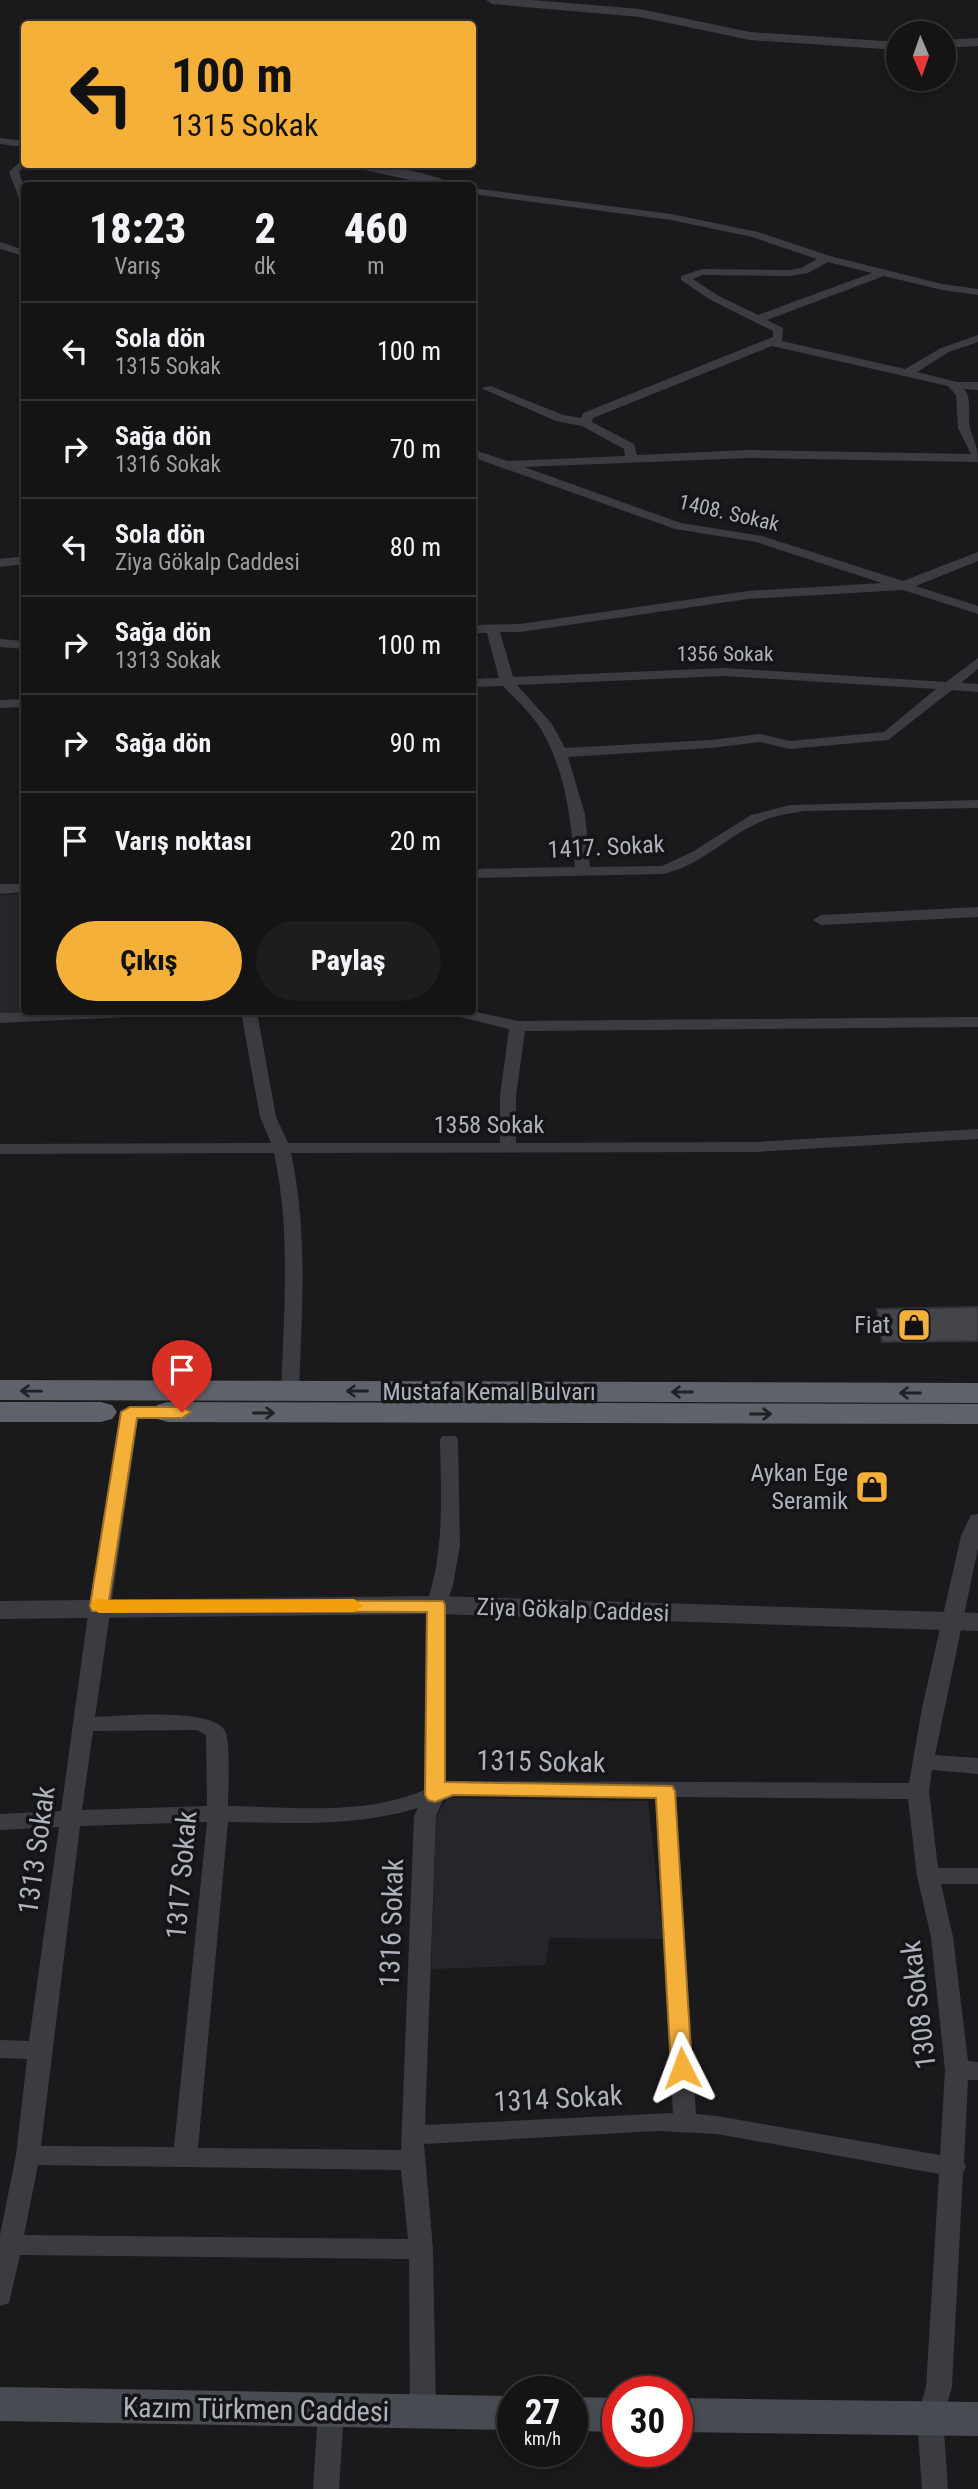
<!DOCTYPE html>
<html lang="tr">
<head>
<meta charset="utf-8">
<style>
  body { margin:0; font-family:"Roboto Condensed",sans-serif; background:#1d1d1e; color:#f1f3f6; height:100vh; display:flex; flex-direction:column; font-size:26px; white-space:nowrap }
  * { box-sizing:border-box; margin:0 }
  p { font-size:23px; color:#9d9ea0 }
  .icon { flex:none; width:38px; height:38px; fill:none; stroke:currentColor; stroke-width:2; stroke-linecap:round; stroke-linejoin:round }
  .map { position:relative; flex:1; overflow:hidden }
  .details { position:absolute; left:21px; top:182px; width:455px; height:833px; display:flex; flex-direction:column; background:#141415; border-radius:7px; box-shadow:0 4px 10px #0003,0 0 0 2px #333334 }
  .details>* { flex:none }
  .guide { position:absolute; left:21px; top:21px; width:455px; height:147px; border-radius:7px; box-shadow:0 4px 10px #0003,0 0 0 2px #333334; background:#f5b03a; color:#111; overflow:hidden }
  .needle { width:46px; rotate:178deg }
  .controls { position:absolute; left:886px; top:21px; display:grid; gap:14px }
  .controls a { display:grid; place-items:center; width:70px; height:70px; border-radius:50%; background:#141415; box-shadow:0 4px 10px #0003,0 0 0 2px #333334; font-size:35px }
  .speed { position:absolute; left:497px; top:2376px; display:flex; gap:14px; font-size:35px; font-weight:700; text-align:center }
  .speed>* { display:grid; place-content:center; width:91px; height:91px; border-radius:50%; background:#141415; box-shadow:0 4px 10px #0003,0 0 0 2px #333334; line-height:1 }
  .speed small { font-size:18px; font-weight:400 }
  .speed .limit { border:10px solid #d22; background:#fff; color:#111 }
  .pin { position:absolute; display:grid; place-items:center; width:60px; height:60px; color:#fff; margin:-72px -30px; border-radius:50% 50% 50% 0; rotate:-45deg; box-shadow:0 0 7px #0007 }
  .pin .icon { rotate:45deg }
  .me { position:absolute; width:77px; margin:-38px; rotate:357deg; stroke-linejoin:round; filter:drop-shadow(0 0 5px #0008) }
  .turn { display:flex; align-items:center; gap:24px; height:147px; padding:0 35px; font-size:32px }
  .turn .icon { width:91px; height:91px; stroke-width:2.5 }
  .turn b { display:block; font-size:49px; line-height:60px }
  .eta { display:flex; justify-content:space-evenly; align-items:center; height:119px; text-align:center }
  .eta b { font-size:42px; font-weight:800; line-height:49px }
  .primary-button { display:flex; gap:14px; margin-top:auto; padding:14px 35px }
  .primary-button a { flex:1; height:80px; border-radius:42px; background:#f5b03a; color:#111; font-size:28px; font-weight:800; line-height:80px; text-align:center }
  .primary-button a+a { background:#1d1d1e; color:#f1f3f6 }
  ul { padding:0; list-style:none }
  li { display:flex; align-items:center; gap:21px; height:98px; padding:0 35px; border-top:2px solid #333334 }
  li div { flex:1 }
  li b { display:block; font-size:26px }
  li em { font-style:normal }
  .map>svg:first-child { display:block }
</style>
</head>
<body>
<div class="map">
<svg width="978" height="2489" viewBox="0 0 978 2489">
  <rect width="100%" height="100%" fill="#1a1a1c"/>
  <!-- built -->
  <path fill="#26262a" d="M24,894v118h6l-30,1v-118z
    M447,1798l201,3 15,138 -113,-1 -5,27 -114,4 5,-151z"/>
  <!-- building -->
  <path fill="#444549" stroke="#343439" stroke-width="2" d="M978,1307v34l-96,1 -5,-33z"/>
  <g fill="none" stroke-linecap="round" stroke-linejoin="round">
    <!-- minor -->
    <path fill="#3b3c42" fill-rule="evenodd" d="M0,138l24,3v6l-24,-3z
      M24,158l2,6 -7,8 5,14v15l-5,-3 -10,-26z
      M337,164c33,0 91,5 120,22h-19z
      M472,188l199,26 87,18 72,24 112,28 36,5v6l-36,-5 -58,-14 -117,44 16,8 -1,13 123,28 36,-21 37,-13v7l-29,10 -32,20 40,10h21v8l-14,-1c9,11 3,26 6,39 4,15 8,16 8,34l-229,-4 -225,9 157,56 81,13 141,45 75,-29v9l-62,25 62,20v8l-75,-24 -155,9 -228,33h-20l13,45 212,-9 221,14 32,-24v11l-17,14 17,1v8l-26,-2 -64,50 -98,9 -30,-7 -49,6 -143,9 17,57 5,53 72,-1 30,-14 59,-37 39,-10 188,-5v8l-175,3c-14,3 -29,4 -43,11 -34,15 -59,43 -96,52l-192,4v-9l103,-2c-4,-46 -9,-95 -33,-136 -9,-16 -26,-31 -39,-45l-31,1v-8l27,-1 -12,-45h-15v-8l48,-1 228,-33 134,-8 -126,-41 -81,-13 -203,-72v-8l35,12 118,-5 -1,-7 -42,-23 -26,-5 -75,-33 10,-2 72,29 18,3 2,-5 190,-76v-6l-64,-32 -28,-19v-4l21,-7 88,1 11,-2 16,-9 -65,-22 -81,-17 -199,-26zM828,262l44,11 -114,42 -41,-20 -24,-16 10,-4 87,1 18,-3zM772,346l176,40 8,9 2,33 13,26 -222,-4 -112,5 -3,-11 -42,-22 1,-4zM725,676l211,13 -52,43 -94,9 -30,-7 -49,6 -146,8 -13,-24 -35,-39z
      M0,242l24,8v6l-24,-7z
      M24,556v8l-24,3v-8z
      M0,639l24,2v8l-24,-2z
      M24,699v8l-24,1v-8z
      M0,884h24v8l-24,2z
      M978,907v10l-157,8 -8,-5 8,-5z
      M472,1011l46,10 460,-4v10l-453,4 -9,65v47l239,-1 223,-13v10l-223,13 -464,1c17,78 11,159 8,238l-9,6 -9,-6c3,-79 10,-160 -7,-238l-274,1v-10l271,-1 -11,-26 -19,-105h16l19,105 12,26h212v-47l9,-67 -57,-14 -2,-3z
      M36,1012h99l-8,5 -127,6v-10z
      M130,1406l9,6 -44,305c25,-1 118,-10 130,14 6,11 3,60 3,75 64,1 137,10 196,-16l2,-185c19,-54 15,-109 14,-165l2,-4h14l2,4 2,105 -7,40 -7,20v176l463,2 13,-75 39,-172 10,-21 7,-1v34l-43,207 43,3v16l-46,-4 -3,21 9,77h40v16h-37l12,53 15,124 10,1v18h-10l-4,83 2,4 -3,6 -11,214 -9,31 5,71h-26l-5,-71 9,-31 13,-213 -222,-40 -60,-3 -233,13 9,105 3,163 -4,8 -9,3 -9,-3 -4,-8 -1,-153 -389,-4 -11,48 -9,3v-71l16,-80 11,-96 -27,-1v-18l29,1 30,-214 -59,3v-16l61,-3 28,-204 32,-195zM197,1730l9,5 1,71 -125,4 11,-79zM452,1795l203,1 18,317 -248,12 11,-309 8,-18zM676,1797l232,2 9,77 14,61 14,133 -5,85 -223,-39 -21,-2zM418,1808l-4,8 -13,334 -203,-2 30,-326c64,1 127,5 190,-14zM207,1822l-33,325 -133,-1 39,-320zM38,2165l363,5 7,69 -384,-4z
      M331,2400l9,3 4,8 -5,78h-26l5,-78 4,-8z"/>
    <!-- tertiary -->
    <path fill="#3b3c42" fill-rule="evenodd" d="M486,0h46l108,9 110,23 148,10v8l-148,-10 -110,-23 -148,-13z
      M978,38v8l-35,2v-8z
      M436,1596l542,17v18l-542,-17 -436,5v-18z"/>
    <!-- secondary -->
    <path fill="#494b52" fill-rule="evenodd" d="M0,2387l513,9v34l-513,-9z
      M572,2397l46,1v34l-46,-1z
      M677,2398l301,4v34l-301,-4z"/>
    <!-- trunk -->
    <path fill="#5f626a" fill-rule="evenodd" d="M0,1380l978,3v20l-978,-3z
      M0,1402h101l11,3 5,7 -5,7 -11,3h-101z
      M168,1402l810,2v20l-810,-2 -11,-3 -5,-7 5,-7z"/>
  </g>
  <!-- one-way arrows -->
  <defs><path id="oneway-shaft" d="M-6 0H5M1.5-3L5.5 0L1.5 3" fill="none" stroke-width="1.6" stroke-linecap="round" stroke-linejoin="round" transform="scale(1.75)"/></defs>
  <g stroke="#202124">
    <use href="#oneway-shaft" transform="translate(31 1391) rotate(-179)"/>
    <use href="#oneway-shaft" transform="translate(357 1391) rotate(-180)"/>
    <use href="#oneway-shaft" transform="translate(682 1392) rotate(-180)"/>
    <use href="#oneway-shaft" transform="translate(910 1393) rotate(-180)"/>
    <use href="#oneway-shaft" transform="translate(264 1413)"/>
    <use href="#oneway-shaft" transform="translate(761 1414)"/>
  </g>
  <!-- route -->
  <path fill="#f5b03a" stroke="#9f7226" stroke-width="2" d="M130,1407h52l9,5 -9,6h-45l-28,182 334,1 2,4v177l227,4 3,5 17,277 -3,6h-15l-3,-6 -15,-270 -203,-3 -18,7 -7,-2 -3,-5 2,-183 -335,-1 -2,-5 31,-194z"/>
  <!-- slow -->
  <path fill="#f59e0b" d="M99,1598l7,2 248,-1 9,7 -9,6 -255,1 -9,-7 3,-6z"/>
  <!-- icons -->
  <defs>
    <symbol id="shop-square" viewBox="-11 -11 22 22"><rect x="-9" y="-9" width="18" height="18" rx="4" fill="#f5b03a" stroke="#151518"/><path d="M-5-2.5h2.3a2.7 3.5 0 0 1 5.4 0H5L5.5 6h-11ZM-1.5-2.5h3a1.5 2.3 0 0 0-3 0Z" fill="#111"/></symbol>
  </defs>
  <g fill-rule="evenodd">
    <use href="#shop-square" x="895" y="1306" width="38" height="38"/>
    <use href="#shop-square" x="853" y="1468" width="38" height="38"/>
  </g>
  <g text-anchor="middle" stroke-width="7" stroke-linejoin="round" paint-order="stroke">
    <!-- far-street labels -->
    <g font-size="21" fill="#adb2bc" stroke="#151518">
      <text transform="translate(729 513) rotate(13)" y="7">1408. Sokak</text>
      <text x="725" y="661">1356 Sokak</text>
    </g>
    <!-- street labels -->
    <g font-size="24" fill="#adb2bc" stroke="#151518">
      <text transform="translate(606 847) rotate(-3)" y="8">1417. Sokak</text>
      <text x="489" y="1133">1358 Sokak</text>
      <text x="489" y="1400">Mustafa Kemal Bulvarı</text>
      <text transform="translate(573 1610) rotate(2)" y="8">Ziya Gökalp Caddesi</text>
    </g>
    <!-- poi labels -->
    <g font-size="24" fill="#adb2bc" stroke="#151518" text-anchor="end">
      <text x="890" y="1333">Fiat</text>
      <text x="848" y="1481">Aykan Ege<tspan x="848" dy="28">Seramik</tspan></text>
    </g>
    <!-- near-street labels -->
    <g font-size="28" fill="#adb2bc" stroke="#151518">
      <text transform="translate(541 1761) rotate(1)" y="10">1315 Sokak</text>
      <text transform="translate(36 1850) rotate(-82)" y="10">1313 Sokak</text>
      <text transform="translate(181 1875) rotate(-85)" y="10">1317 Sokak</text>
      <text transform="translate(391 1923) rotate(-88)" y="10">1316 Sokak</text>
      <text transform="translate(918 2005) rotate(-97)" y="10">1308 Sokak</text>
      <text transform="translate(558 2098) rotate(-3)" y="10">1314 Sokak</text>
      <text transform="translate(256 2409) rotate(1)" y="10">Kazım Türkmen Caddesi</text>
    </g>
  </g>
</svg>
<div class="controls">
<a><svg class="needle" viewBox="-14 -14 28 28"><path d="M0-13l5 13h-10z" fill="#e53935"/><path d="M0 13l5-13h-10z" fill="#9d9ea0"/></svg></a>
</div>
<div class="speed"><div>27<small>km/h</small></div><div class="limit">30</div></div>
<div class="pin" style="left:182px;top:1412px;background:#d93025"><svg class="icon" aria-label="arrive" viewBox="0 0 24 24"><path d="M6 21V4h12l-3 4 3 4H6"/></svg></div>
<svg class="me" style="left:682px;top:2068px" viewBox="-20 -20 40 40"><path d="M0-17L14 15 0 8-14 15z" fill="#f5b03a" stroke="#fff" stroke-width="4"/></svg>
<div class="guide">
<div class="turn"><svg class="icon" aria-label="left" viewBox="0 0 24 24"><path d="M17 20v-9H6M10 6l-5 5 5 5"/></svg><div><b>100 m</b>1315 Sokak</div></div>
</div>
<section class="details">
<div class="eta">
<div><b>18:23</b><p>Varış</p></div>
<div><b>2</b><p>dk</p></div>
<div><b>460</b><p>m</p></div>
</div>
<ul>
<li><svg class="icon" aria-label="left" viewBox="0 0 24 24"><path d="M17 20v-9H6M10 6l-5 5 5 5"/></svg><div><b>Sola dön</b><p>1315 Sokak</p></div><em>100 m</em></li>
<li><svg class="icon" aria-label="right" viewBox="0 0 24 24"><path d="M7 20v-9h11M14 6l5 5-5 5"/></svg><div><b>Sağa dön</b><p>1316 Sokak</p></div><em>70 m</em></li>
<li><svg class="icon" aria-label="left" viewBox="0 0 24 24"><path d="M17 20v-9H6M10 6l-5 5 5 5"/></svg><div><b>Sola dön</b><p>Ziya Gökalp Caddesi</p></div><em>80 m</em></li>
<li><svg class="icon" aria-label="right" viewBox="0 0 24 24"><path d="M7 20v-9h11M14 6l5 5-5 5"/></svg><div><b>Sağa dön</b><p>1313 Sokak</p></div><em>100 m</em></li>
<li><svg class="icon" aria-label="right" viewBox="0 0 24 24"><path d="M7 20v-9h11M14 6l5 5-5 5"/></svg><div><b>Sağa dön</b></div><em>90 m</em></li>
<li><svg class="icon" aria-label="arrive" viewBox="0 0 24 24"><path d="M6 21V4h12l-3 4 3 4H6"/></svg><div><b>Varış noktası</b></div><em>20 m</em></li>
</ul>
<div class="primary-button"><a>Çıkış</a><a>Paylaş</a></div>
</section>
</div>
</body>
</html>
